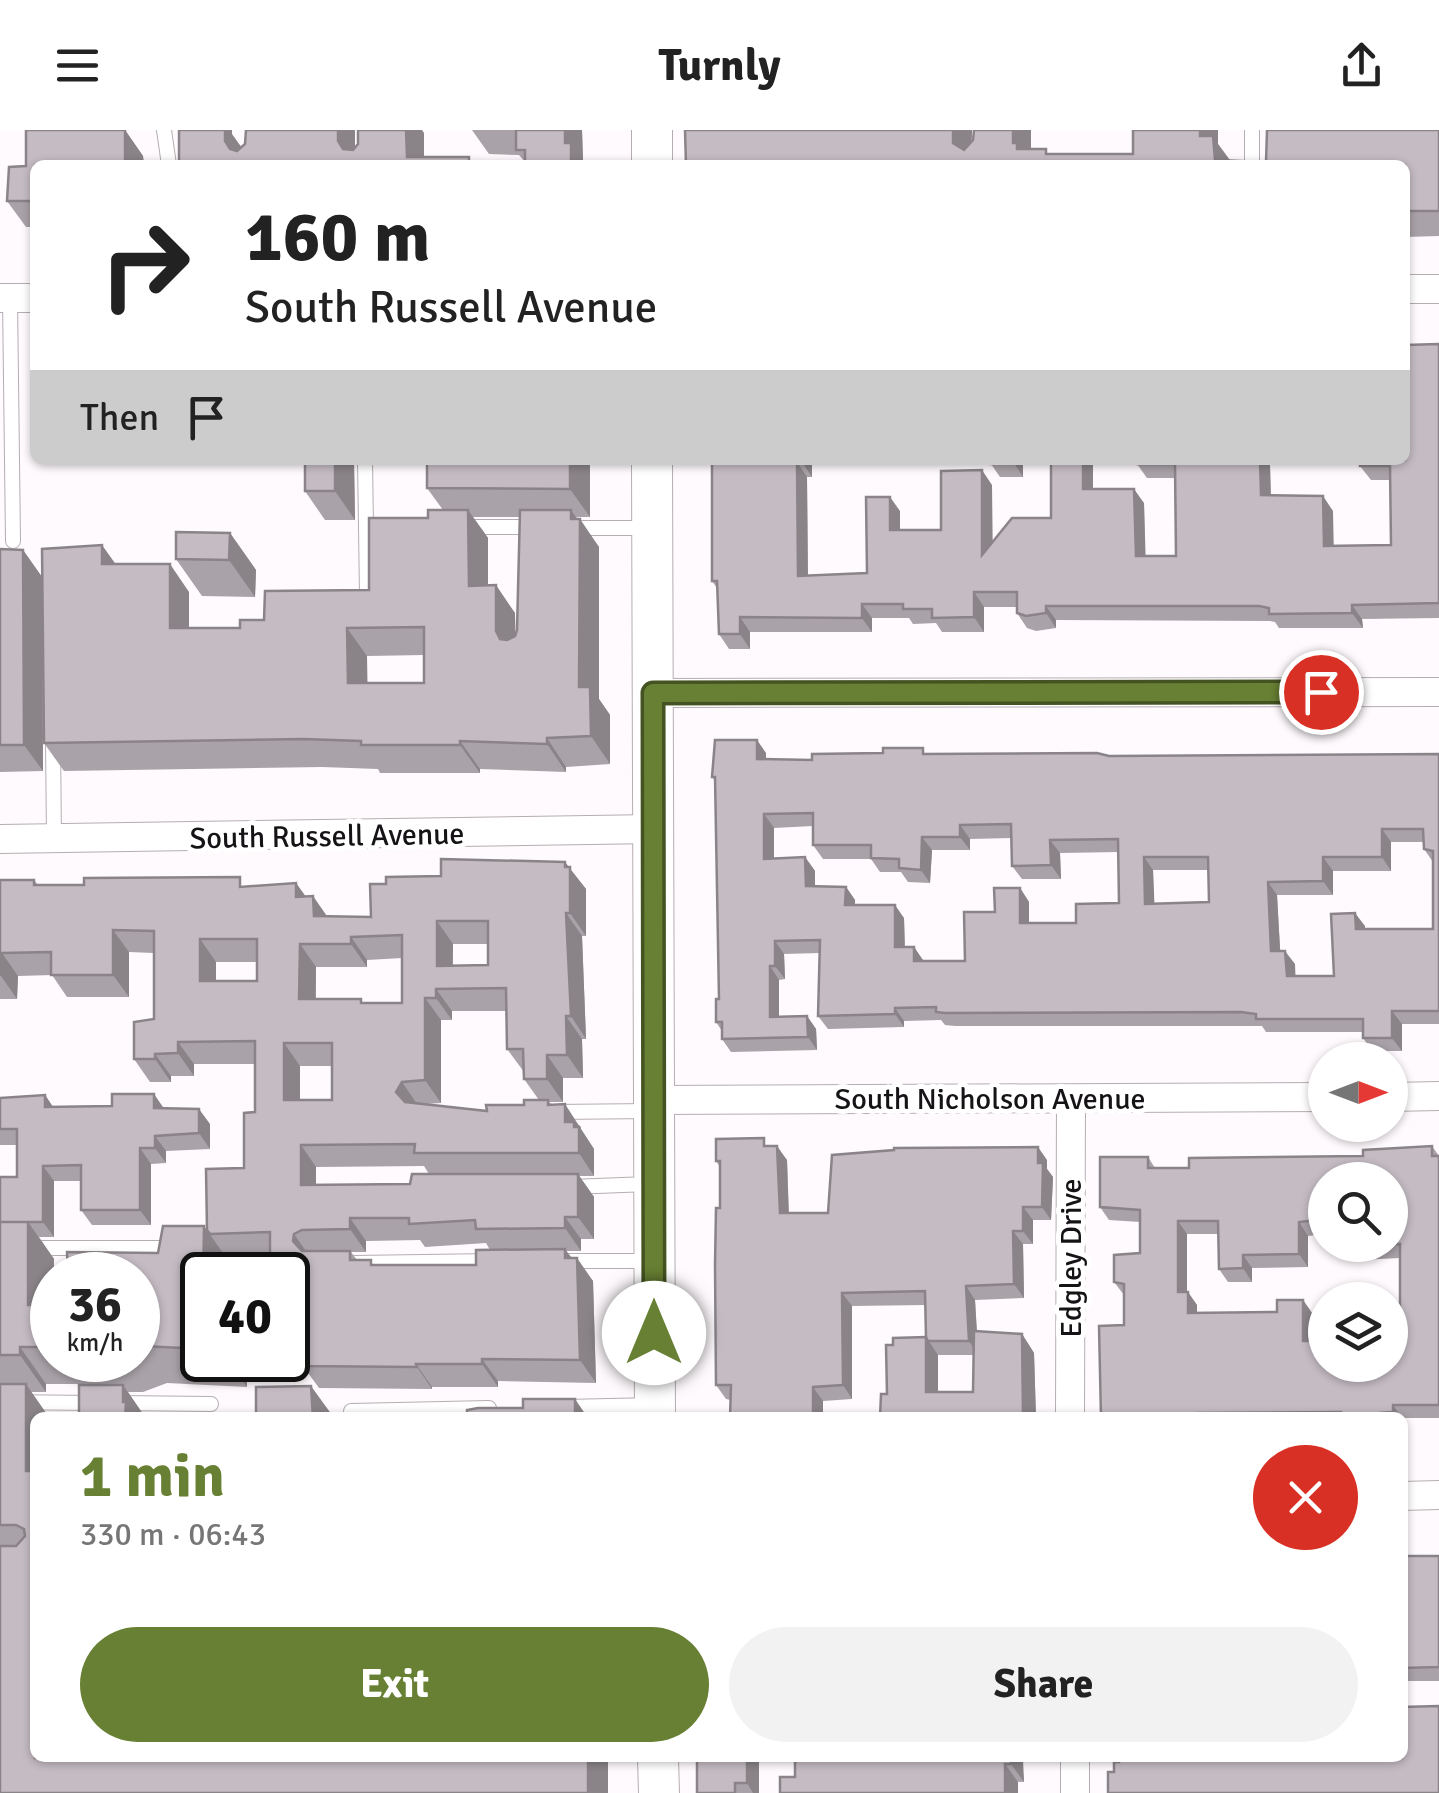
<!DOCTYPE html>
<html lang="en">
<head>
<meta charset="utf-8">
<style>
  body { margin:0; font-family:Signika,sans-serif; background:#f2f2f2; color:#222; height:100vh; display:flex; flex-direction:column; font-size:38px; white-space:nowrap }
  * { box-sizing:border-box; margin:0 }
  p { font-size:32px; color:#767676 }
  .icon { flex:none; width:55px; height:55px; fill:none; stroke:currentColor; stroke-width:2; stroke-linecap:round; stroke-linejoin:round }
  .map { position:relative; flex:1; overflow:hidden }
  .drawer { position:absolute; left:30px; top:1282px; width:1378px; height:350px; display:flex; flex-direction:column; background:#fff; border-radius:15px; box-shadow:0 2px 8px #0004 }
  .drawer>* { flex:none }
  .hud { position:absolute; left:30px; top:30px; width:1380px; height:305px; border-radius:15px; box-shadow:0 2px 8px #0004; background:#fff; color:#222; overflow:hidden }
  .needle { width:65px; rotate:90deg }
  .tools { position:absolute; left:1308px; top:912px; display:grid; gap:20px }
  .tools a { display:grid; place-items:center; width:100px; height:100px; border-radius:50%; background:#fff; box-shadow:0 2px 8px #0004; font-size:50px }
  .speed { position:absolute; left:30px; top:1122px; display:flex; gap:20px; font-size:50px; font-weight:700; text-align:center }
  .speed>* { display:grid; place-content:center; width:130px; height:130px; border-radius:50%; background:#fff; box-shadow:0 2px 8px #0004; line-height:1 }
  .speed small { font-size:25px; font-weight:400 }
  .speed .limit { border:5px solid #111; border-radius:15px; background:#fff; color:#111 }
  .pin { position:absolute; display:grid; place-items:center; width:85px; height:85px; color:#fff; margin:-42px; border:5px solid #fff; border-radius:50%; box-shadow:0 2px 10px #0007 }
  .me { position:absolute; width:110px; margin:-55px; rotate:0deg; stroke-linejoin:round; filter:drop-shadow(0 0 8px #0008) }
  .turn { display:flex; align-items:center; gap:35px; height:210px; padding:0 50px; font-size:45px }
  .turn .icon { width:130px; height:130px; stroke-width:2.5 }
  .turn b { display:block; font-size:70px; line-height:85px }
  .then { display:flex; align-items:center; height:95px; padding:0 50px; background:#0003; gap:20px; font-size:38px }
  .round { display:grid; place-items:center; flex:none; width:105px; height:105px; border-radius:52px; background:#f2f2f2 }
  .headline { display:flex; align-items:center; justify-content:space-between; height:170px; padding:0 50px }
  h1 { font-size:60px; font-weight:800; line-height:75px; color:#688033 }
  .primary-button { display:flex; gap:20px; margin-top:auto; padding:20px 50px }
  .primary-button a { flex:1; height:115px; border-radius:60px; background:#688033; color:#fff; font-size:40px; font-weight:800; line-height:115px; text-align:center }
  .primary-button a+a { background:#f2f2f2; color:#222 }
  header { display:flex; justify-content:space-between; align-items:center; height:130px; padding:0 50px; background:#fff; font-size:45px; font-weight:800 }
  .map>svg:first-child { display:block }
</style>
</head>
<body>
<header><svg class="icon" aria-label="menu" viewBox="0 0 24 24"><path d="M4 6h16M4 12h16M4 18h16"/></svg>Turnly<svg class="icon" aria-label="share" viewBox="0 0 24 24"><path d="M12 15V3M7 8l5-5 5 5M5 13v7h14v-7"/></svg></header>
<div class="map">
<svg width="1439" height="1663" viewBox="0 0 1439 1663">
  <rect width="100%" height="100%" fill="#fefafd"/>
  <g fill="none" stroke-linecap="round" stroke-linejoin="round">
    <defs>
      <path id="lane" d="M164,0l5,35
        M1252,35v-35
        M10,168l3,243
        M365,330l2,135
        M463,397h74
        M568,398h78
        M53,610l1,99
        M553,982l99,-1
        M570,1057l79,-3
        M0,1118h174
        M559,1131h94
        M354,1133l139,-2
        M0,1272l95,1
        M116,1273l95,1
        M565,1277l89,-2
        M351,1281l138,-3"/>
      <path id="street" d="M1405,159h34
        M0,168h35
        M653,563l786,-1
        M0,709l654,-10
        M1390,967l49,-1
        M655,970l670,-3
        M1070,1288l1,-319
        M1402,1366l37,-1
        M1075,1628v35"/>
      <path id="secondary" d="M652,35v-35
        M652,330l3,958
        M658,1628l1,35"/>
    </defs>
    <!-- lane casing -->
    <use href="#lane" stroke="#b6adb3" stroke-width="16"/>
    <!-- street casing -->
    <use href="#street" stroke="#b6adb3" stroke-width="30"/>
    <!-- secondary casing -->
    <use href="#secondary" stroke="#b6adb3" stroke-width="42"/>
    <!-- lane -->
    <use href="#lane" stroke="#fff" stroke-width="14"/>
    <!-- street -->
    <use href="#street" stroke="#fff" stroke-width="28"/>
    <!-- secondary -->
    <use href="#secondary" stroke="#fff" stroke-width="40"/>
  </g>
  <!-- wall -->
  <path fill="#a9a2a8" fill-rule="evenodd" d="M26,0h99l18,26 1,9h-109v62h-9l-19,-26 2,-34 17,-1z
    M472,0h110l1,30 -58,2 -6,-7 -30,-1z
    M685,0h287l-1,12 60,-12v19l19,5h83v-24h85v14l12,16 36,2 173,-32v106l-34,1v-72h-719z
    M1439,214v274l-77,1 1,9h-84l-4,-6 -5,-1 -214,-1v8l-20,3 -9,-3 -10,-15v-6h-33v25h-42l-6,-9 -23,1 -4,-6h-37v14h-122v17h-21l-10,-15 -2,-46 -5,-7v-121h100v17h-5l1,99 59,-3 33,-62v19h41l51,-45v58l59,-25 42,-29 51,14 1,53h31l-1,-78h-28l-10,-14 133,1 1,30 62,16v35l58,-1 -1,-65h-19l-11,-14z
    M69,330h31v4h-28z
    M305,330h49l1,60h-30l-20,-29z
    M590,330v57h-14l23,30v152l11,16v49l-44,3v5l-86,-3v4h-100l-2,-4 -56,-2 -258,4 -20,-28 71,-179 74,28v36h51l129,-38 59,-72 15,-8 -16,-22zM473,387h47l-3,113 -2,5v-22l-27,-28v-47zM424,525v28h-57v-27z
    M1023,330v17h-23l-9,-13z
    M230,403l26,37 -1,27 -53,-1 -26,-37z
    M0,419l23,1 19,27 1,194 -43,1z
    M766,623v7h46l115,-6 182,2 330,-2v270h-37v27h-30l-9,-13v-6h-97l-4,-6h-307l-10,-1 -4,-5 -37,1v6l-76,2 -10,-13 2,-63 -36,1 1,25 -6,1v37l28,-1 9,13 1,21 -86,2 -9,-13v-8l-6,-9 3,-23 -4,-218 -3,-4zM813,696v19l10,14h48l9,13h21l7,10 22,1 2,-33h38v-11l42,-1v28l10,13h39l-1,-26 59,-1v51l-43,20h-47v-21l-9,-14 -25,24 -30,49h-42l-9,-14h-9l-1,-29 -49,-13v-5l-9,-13 -31,-1v-15l-10,-14 -31,1v-30zM1391,712h32l1,7 9,13v67h-68l-10,-16 -21,63h-39v-12l-15,-13 -3,-56h56v-24h58zM1153,740h55l1,32 -55,2z
    M568,737l18,22v47h-4l4,103h-4l1,39h-20v24h-14l32,25v3l13,19v27h-15l15,21v42h-13v12h-15l27,30 3,102 -98,-2v6h-66v2l-113,-1 -16,-22 -1,-42h-14v-49l-18,-20 -45,2 5,6 -28,12v85h42l2,5 1,22 -80,-4 -24,9h-15l15,22v4l-63,-34h-34v8h-15l15,21 -11,345h573v35h-608v-616h17v-32h-17v-47l45,-3 8,12 111,1 46,16v25l-44,2v12l-15,1v61h-59l-11,-15v-29h-27v56h-15l15,22 -2,101h86v-85l20,-22 49,-23 37,-62 11,-56v-48h-61v12h-23v6h-21l-16,-23 20,-40v-66l-25,-1v45h-62l-15,-22 -34,1 -1,23h-17v-119h34l4,5 208,1 50,-3 9,14 22,19 44,1 15,-33 55,-8zM453,814h35v21h-35zM402,828v45h-39l-47,-4v-32h51v-7zM216,832h41v19h-41zM452,881h54l1,38 17,23v7l15,21 -15,5 -37,6 -63,-7 17,-1v-83h11zM300,936h32v34h-32zM424,1036l5,8 -19,10 -94,1v-18zM420,1110l5,7 61,-4 4,7 -14,15h-102l-17,-5 -6,-8h15v-11z
    M770,1016l17,14 2,53h39l219,-53v9l6,8 -2,43h-18v24h-10l1,54 -49,2 2,31 45,3 12,19 2,65h-156l7,-24 6,-49 33,-8 -1,-32 -73,1v93l-29,2v17l-97,-19 -10,-14 4,-177v-41l-4,-6zM938,1225h36l-1,37h-35z
    M1432,1016l7,10v262h-338l23,-93v-30l-10,-13 26,-29v-31l-31,-2 -9,-13 48,-50 7,11h34l174,-12zM1325,1050l65,65h-50l9,12 10,3 41,-2v82l-88,1v-28l-9,-13 -26,12 -80,1v-8l-10,-13v-58h31l1,35 9,13h24v-14l56,-1v-31l17,-2z
    M1402,1426h37v125h-37z
    M759,1628v35h-62z
    M795,1628h227l2,24 -229,-5z"/>
  <!-- shaded-wall -->
  <path fill="#8a8488" d="M125,0l18,26 1,9h-19z
    M219,0h13v4l10,14v17l-12,-16z
    M338,0h17v35l-17,-24z
    M406,0h16l2,3v32l-17,-8z
    M565,0h17l1,30 3,5h-15l-6,-22z
    M953,0h19l-1,35 -18,-22z
    M1013,0h18v33l-18,-20z
    M1200,0h18v14l13,18 -12,3 -19,-29z
    M335,330h19l1,60 -20,-29z
    M570,330h20v57l-20,-28z
    M802,330h10v17l-10,-15z
    M1014,330h9v17l-9,-14z
    M1083,330h10v44l-10,-15z
    M1260,330h7l3,5 1,44 -10,-14z
    M797,332l10,15 1,113 -10,-14z
    M982,340l10,15 1,85 -11,-15z
    M1134,359l10,14 2,67 -10,-14z
    M1323,366l10,15 1,49 -10,-14z
    M890,367l10,14v33l-10,-14z
    M468,380l20,28v76l-19,-28z
    M571,380l9,13v-4l19,28v152l11,16v49l-19,-28 -12,-49z
    M230,403l26,37 -1,27 -26,-37z
    M102,415l20,28 -20,-9z
    M23,420l19,27 1,194 -19,-26z
    M170,434l19,28v64l-19,-28z
    M496,455l19,28 1,46 -20,-28z
    M974,462l10,15v25l-10,-15z
    M862,474l10,14v14l-10,-14z
    M1352,475l10,14 1,9 -11,-15z
    M1046,476l10,14v8l-10,-15z
    M740,487l10,15v17l-10,-15z
    M347,498l20,28 1,55 -20,-28z
    M547,608l19,29v5l-19,-28z
    M757,610l9,13v20l-9,-14z
    M460,611l20,28v4l-20,-28z
    M764,684l10,14v44l-10,-13z
    M960,695l10,14v11l-10,-13z
    M1382,699l9,13v29l-9,-14z
    M922,707l10,13 -2,33 -9,-13z
    M1050,710l10,13 1,26 -10,-14z
    M805,727l10,14v28l-9,-13z
    M1144,727l9,13 2,47 -10,-13z
    M1323,727l10,14v24l-10,-14z
    M565,732l21,27v47l-16,-23z
    M1268,752l9,13 4,70 -10,-14z
    M296,753l16,22 -16,-8z
    M846,757l9,13v19l-10,-14z
    M1020,758l9,14v34l-9,-13z
    M313,766l16,23 -15,-3z
    M895,775l9,13 1,42 -10,-13z
    M566,783l16,23 4,103 -15,-23z
    M1355,783l10,13v16l-9,-13z
    M437,791l16,23 -1,44 -15,-22z
    M113,800l16,22v45l-16,-22z
    M351,807l16,23v7l-16,-23z
    M200,809l16,23v42l-16,-23z
    M775,811l9,13 1,25 -10,-13z
    M300,814l16,23 -1,54 -16,-22z
    M914,817l9,13v15l-9,-14z
    M1285,821l10,13 1,25 -9,-13z
    M2,823l16,23 -1,23 -16,-23z
    M770,836l9,14v50l-9,-13z
    M436,859l16,22v9l-16,-22z
    M425,868l16,22v83l-16,-23z
    M895,878l9,13v6l-9,-13z
    M1392,881l10,13v27l-10,-13z
    M566,886l16,23 1,39 -16,-23z
    M807,886l9,13 1,21 -9,-13z
    M178,912l16,22v12l-16,-23z
    M284,913l16,23v57l-16,-23z
    M155,924l16,22v6l-16,-23z
    M547,925l16,23v24l-16,-23z
    M402,952l15,22 -5,11 -16,-23z
    M154,964l11,16 -11,-2z
    M45,965l10,15 -10,-3z
    M565,974l29,45v27l-15,-23 -14,-31z
    M199,979l11,15v25l-11,-16z
    M155,1006l11,15v12l-11,-15z
    M301,1015l15,22v41l-15,-23z
    M777,1016l10,14 2,67 -9,-14z
    M1038,1017l9,13v9l6,8 -2,43 -9,-13z
    M140,1018l11,16v61l-11,-15z
    M43,1036l11,15v56l-11,-15z
    M578,1044l16,23v42l-16,-22z
    M1023,1077l10,13v24l-10,-13z
    M565,1087l16,22v12l-16,-23z
    M350,1088l16,23v11l-16,-23z
    M1178,1091l9,13v71l-9,-13z
    M28,1092l26,37 -2,81 -24,-35z
    M1299,1092l9,14v31l-9,-13z
    M204,1096l26,37v12h-25z
    M1013,1101l10,13 1,54 -10,-14z
    M294,1104l16,23 -2,7 -15,-23z
    M565,1119l12,17v-8l16,23 3,102 -16,-23z
    M1243,1125l9,13v14l-9,-14z
    M966,1156l9,14 3,55 -9,-14z
    M1188,1162l9,13v21l-9,-13z
    M842,1163l10,13v93l-9,-14z
    M1303,1170l9,13v42l-9,-14z
    M1022,1204l12,19 2,65h-13z
    M926,1207l12,18v55l-12,-18z
    M20,1217l26,37v8l-26,-37z
    M482,1229l16,22v6l-16,-23z
    M228,1230h16l2,5 1,22z
    M416,1234l16,23v2l-15,-22z
    M26,1254l20,29v5h-11v66l-9,-13z
    M123,1255l20,29v4h-18z
    M311,1256l21,29v3h-19z
    M813,1257l10,14v17h-10z
    M575,1269l13,19h-13z
    M1393,1275l9,13h-5l-4,-6z
    M588,1628h20v35h-20z
    M747,1628h12v35h-6l-6,-10z
    M1011,1628l12,1 1,23 -13,-18z
    M1005,1634l13,18v11h-13z"/>
  <!-- building -->
  <path fill="#c5bcc3" stroke="#8a8488" stroke-width="2.5" fill-rule="evenodd" d="M26,0h99v35h-90v36h-28l2,-34 17,-1z
    M179,0h46v11l5,8 7,2 8,-7 1,-14h92v11l5,8 10,1 5,-6v-14h48l1,27h62v8h-290z
    M516,0h49v13h6v22h-46v-15h-9z
    M685,0h268v13l11,7 9,-10 1,-10h39v13h4v6h29v5h87v-24h67v6h13l2,24 51,2 1,-32h172v81h-34v-46h-719z
    M1439,214v259l-87,2v8l-83,1v-6l-10,-2h-213v7l-20,3 -9,-3v-21h-43v25l-42,1v-9h-29v-5h-41v14l-122,-1v17h-21l-2,-53h-5v-121h90v2h-5l1,114 69,-3 -1,-76h24v33h51v-59l41,-1v85l30,-37h39v-58h32v29h51l2,67h40l-1,-92h-38v-4h123l1,35 62,1 1,50 67,-1 -1,-79h-30v-6h45v-115z
    M305,330h30v31h-30z
    M427,330h143v29l-143,-1z
    M991,330h23v3l-23,1z
    M428,380h40l1,76 27,-1v46l4,8 7,1 8,-4 2,-6 3,-120h51v9h9l-1,168h11l1,49 -44,2v6l-87,-3v4h-99v-4l-58,-2 -259,4 -2,-194 60,-4v19h68v64h70v-8h24l1,-29 104,-1v-72h59zM424,497v56h-76l-1,-55z
    M176,402l54,1 -1,27 -53,-1z
    M0,419l23,1 1,195h-24z
    M715,610h42v19l55,1v-6l71,-1v-5h40v6l174,-1 12,3 330,-2v257h-47v27h-29v-19h-107v-5l-15,-2 -296,1 -9,-1v-5l-41,1v6l-77,2 2,-76 -45,1v25h-5v51l37,-1 1,21 -86,2v-17h-6v-23h3l-4,-222h-3zM813,683v32h58v13l28,1v9l22,2 1,-33h38v-12l51,-1 1,42 39,-1 -1,-25 68,-1 1,64 -43,1v19h-56v-35h-26l1,24h-31l1,49h-51v-14h-19v-42h-50l1,-18 -40,-1 -1,-29 -41,2v-45zM1382,699h41l1,20 9,2v78h-77l-1,-16 -24,1 3,62h-47l-2,-25h-14l-3,-69 55,-1v-24h59zM1144,727h64l1,45 -64,2z
    M441,729l124,3v5h5v46h-4l5,103h-5l1,39h-20v24h-23l-1,-30h-16l-1,-61 -70,1v9h-11v82l-23,2 -6,10 9,10 82,9 -1,-6h38v-5h24v5l17,-1v18h9v5h5v26h-165l1,-9 -114,1v40l109,-1 2,-10h166v43h-13v11l-89,1 -1,-9 -66,4v-6h-59v11l-48,1 -8,4 -1,7 9,10h48v9h21v5h105v-15l89,-1v9h12l3,102 -98,-1v5h-66l1,3 -114,-1 -1,-65h-14v-26h-18v-43l-60,2 -3,-4 -1,-61 38,-1v-55l11,-1v-71l-77,1v11l-23,1v5h-21v-37l20,-3v-88l-41,-1v45h-62v-23l-49,1 -2,23v-96h34v5h50v-7l156,-1v10l56,-4v14l17,-1 1,20 57,1 -1,-33h16v-7l55,-1zM437,791h51v44l-51,1zM402,805v68h-41v-4h-62l1,-55h51v-7zM200,809h57v42h-57zM284,913h48v57h-48z
    M112,964h42v14l45,1v24l-44,3v12h-15v62h-59v-45l-38,1v56h-43v-45h17v-48h-17v-31l45,-3v12l67,-1z
    M764,1008v8h13l3,67h48l4,-58 62,-5v-2l144,-1v16h5l-1,44h-19v24h-10l1,53 -48,2 3,55h-41l-2,-4 -1,-46 -83,2 1,92 -30,2v31h-83l1,-33h-15l-1,-120 1,-57h4v-47h-4v-22z
    M1432,1016v10h7v249h-46v7l-13,1v3h-39v-4l-143,1v5h-97l-2,-92 25,-1v-41l-10,-2v-27l26,-2v-43l-40,-3v-50h48v11h41v-10l174,-2v-6zM1325,1050h65v65l10,-1v96h-10v25h-65v-24h-22v-41h-26v12l-89,1v-21h-10v-71h40l1,48 24,-1v-13l56,-1v-32l26,-3z
    M0,1092h28v83h24v42h-32v8h-20z
    M163,1096h41l-2,123 -60,-3 -4,1v-72h-70l-1,-23 91,1z
    M1343,1115h41l-35,2z
    M974,1201l48,3 1,84h-143l1,-24h6l-1,-49h7v-7l33,-1v55h47z
    M0,1254h26v87h9v287h553v35h-588v-247h16l9,-10 -1,-7 -8,-4h-16z
    M79,1255h44v17h3l-1,16h-46z
    M311,1256l2,32h-57v-31z
    M523,1269h52v19h-180l72,-3v-5l11,-2h45z
    M1402,1426h37v111l-37,1z
    M1439,1576v87h-331v-21h6v-10h5v-4h283v-51z
    M697,1628h50v25h-12v10h-38z
    M795,1628h216v6h-6v29h-225v-16h15z"/>
  <g fill="none" stroke-linecap="round" stroke-linejoin="round">
    <defs>
      <path id="route" d="M654,1203l-1,-640 668,-1"/>
    </defs>
    <!-- route casing -->
    <use href="#route" stroke="#445321" stroke-width="25"/>
    <!-- route -->
    <use href="#route" stroke="#688033" stroke-width="18"/>
  </g>
  <g text-anchor="middle" stroke-width="10" stroke-linejoin="round" paint-order="stroke">
    <!-- street labels -->
    <g font-size="30" fill="#161316" stroke="#fff">
      <text transform="translate(327 706) rotate(-1)" y="10">South Russell Avenue</text>
      <text x="990" y="979">South Nicholson Avenue</text>
      <text transform="translate(1071 1128) rotate(-90)" y="10">Edgley Drive</text>
    </g>
  </g>
</svg>
<div class="tools">
<a><svg class="needle" viewBox="-14 -14 28 28"><path d="M0-13l5 13h-10z" fill="#e53935"/><path d="M0 13l5-13h-10z" fill="#767676"/></svg></a>
<a><svg class="icon" aria-label="search" viewBox="0 0 24 24"><circle cx="10" cy="10" r="6"/><path d="M15 15l6 6"/></svg></a>
<a><svg class="icon" aria-label="layers" viewBox="0 0 24 24"><path d="M12 4l9 5-9 5-9-5zM3 14l9 5 9-5"/></svg></a>
</div>
<div class="speed"><div>36<small>km/h</small></div><div class="limit">40</div></div>
<div class="pin" style="left:1321px;top:562px;background:#d93025"><svg class="icon" aria-label="arrive" viewBox="0 0 24 24"><path d="M6 21V4h12l-3 4 3 4H6"/></svg></div>
<svg class="me" style="left:654px;top:1203px" viewBox="-20 -20 40 40"><circle r="19" fill="#fff"/><path d="M0-13L10 11 0 6-10 11z" fill="#688033"/></svg>
<div class="hud">
<div class="turn"><svg class="icon" aria-label="right" viewBox="0 0 24 24"><path d="M7 20v-9h11M14 6l5 5-5 5"/></svg><div><b>160 m</b>South Russell Avenue</div></div>
<div class="then">Then<svg class="icon" aria-label="arrive" viewBox="0 0 24 24"><path d="M6 21V4h12l-3 4 3 4H6"/></svg></div>
</div>
<section class="drawer">
<div class="headline"><div><h1>1 min</h1><p>330 m · 06:43</p></div><a class="round" style="background:#d93025;color:#fff"><svg class="icon" aria-label="close" viewBox="0 0 24 24"><path d="M6 6l12 12M18 6L6 18"/></svg></a></div>
<div class="primary-button"><a>Exit</a><a>Share</a></div>
</section>
</div>
</body>
</html>
